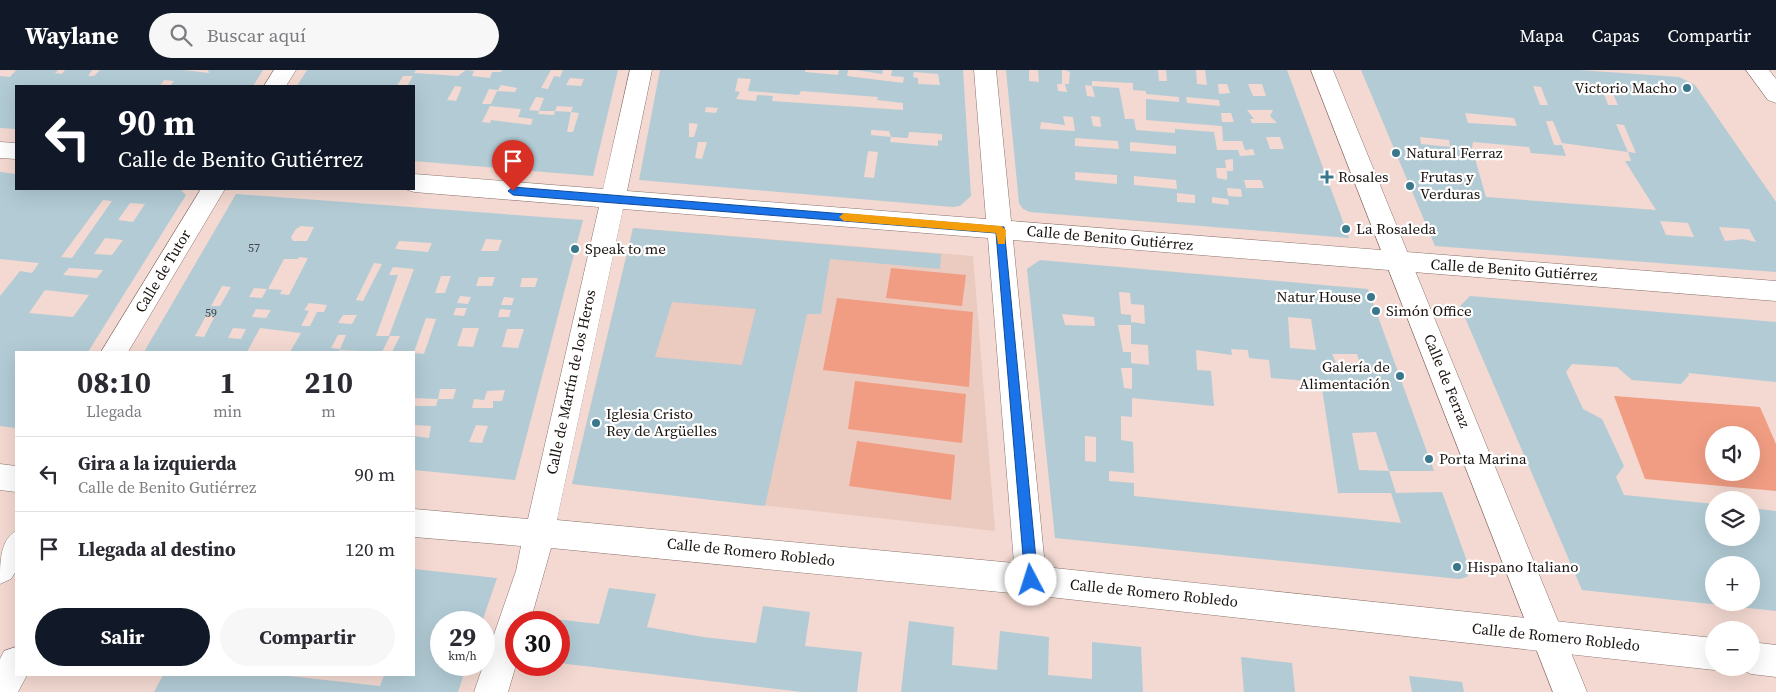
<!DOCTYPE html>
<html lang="es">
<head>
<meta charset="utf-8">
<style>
  body { margin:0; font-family:"Source Serif 4",serif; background:#f7f7f7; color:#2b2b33; height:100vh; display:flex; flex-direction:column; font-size:19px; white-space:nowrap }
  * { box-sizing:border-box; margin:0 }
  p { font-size:16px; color:#7c7c81 }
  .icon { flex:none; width:28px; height:28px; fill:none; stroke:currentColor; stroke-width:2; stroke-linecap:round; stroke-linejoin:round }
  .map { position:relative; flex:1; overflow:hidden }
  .drawer { position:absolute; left:15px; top:281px; width:400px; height:325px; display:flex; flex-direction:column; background:#fff; border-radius:0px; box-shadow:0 5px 20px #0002 }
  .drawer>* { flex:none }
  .hud { position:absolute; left:15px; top:15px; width:400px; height:105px; border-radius:0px; box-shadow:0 5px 20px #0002; background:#111827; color:#fff; overflow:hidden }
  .tools { position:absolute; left:1705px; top:356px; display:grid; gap:10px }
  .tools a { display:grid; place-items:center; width:55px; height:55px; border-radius:50%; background:#fff; box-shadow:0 5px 20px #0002; font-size:25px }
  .speed { position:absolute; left:430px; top:541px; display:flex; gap:10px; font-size:25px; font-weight:700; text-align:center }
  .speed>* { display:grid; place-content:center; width:65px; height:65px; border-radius:50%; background:#fff; box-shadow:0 5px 20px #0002; line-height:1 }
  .speed small { font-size:12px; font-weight:400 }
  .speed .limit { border:8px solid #d22; background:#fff; color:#111 }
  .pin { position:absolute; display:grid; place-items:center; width:42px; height:42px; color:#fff; margin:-51px -21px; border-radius:50% 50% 50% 0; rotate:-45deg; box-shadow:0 0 5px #0007 }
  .pin .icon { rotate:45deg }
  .me { position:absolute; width:55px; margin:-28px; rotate:355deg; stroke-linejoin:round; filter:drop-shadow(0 0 4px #0008) }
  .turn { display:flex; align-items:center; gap:18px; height:105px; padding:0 20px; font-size:22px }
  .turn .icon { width:65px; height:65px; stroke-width:2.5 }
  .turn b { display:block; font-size:35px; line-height:42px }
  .eta { display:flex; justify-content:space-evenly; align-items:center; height:85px; text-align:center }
  .eta b { font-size:30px; font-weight:700; line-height:35px }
  .action { display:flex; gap:10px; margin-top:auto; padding:10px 20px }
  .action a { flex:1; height:58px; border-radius:30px; background:#111827; color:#fff; font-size:20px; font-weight:700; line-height:58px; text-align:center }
  .action a+a { background:#f7f7f7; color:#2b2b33 }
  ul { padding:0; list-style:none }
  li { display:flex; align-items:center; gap:15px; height:75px; padding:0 20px; border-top:1px solid #e1e1e2 }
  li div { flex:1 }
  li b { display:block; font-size:19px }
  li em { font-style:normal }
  header { display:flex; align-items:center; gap:30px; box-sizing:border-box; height:70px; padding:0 25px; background:#111827; color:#fff }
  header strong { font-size:24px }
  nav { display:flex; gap:28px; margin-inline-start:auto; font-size:18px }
  .search { width:350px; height:45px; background:#f7f7f7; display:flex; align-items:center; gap:12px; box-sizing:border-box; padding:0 18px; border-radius:28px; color:#7c7c81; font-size:19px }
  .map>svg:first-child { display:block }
</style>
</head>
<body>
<header>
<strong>Waylane</strong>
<div class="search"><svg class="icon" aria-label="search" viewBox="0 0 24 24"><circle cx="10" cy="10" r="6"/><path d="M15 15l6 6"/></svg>Buscar aquí</div>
<nav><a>Mapa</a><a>Capas</a><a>Compartir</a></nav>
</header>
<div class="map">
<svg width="1776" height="622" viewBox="0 0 1776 622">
  <rect width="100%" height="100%" fill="#f3d9d1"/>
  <!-- built -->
  <path fill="#ebcac0" d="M633,158l340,28 22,275 -423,-47z"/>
  <!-- green -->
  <path fill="#f19d83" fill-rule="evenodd" d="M891,198l75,7 -4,31 -76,-8z
    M837,228l136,14 -4,75 -146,-17z
    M855,311l111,13 -4,49 -114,-14z
    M1614,326l146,11 16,37v47l-131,-12zM1714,365h37v37h-37z
    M857,371l98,14 -4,45 -102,-14z"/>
  <!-- building -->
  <path fill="#b2cbd5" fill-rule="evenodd" d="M16,0h42l-3,3 7,1 3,-4h27l-4,6h6l6,-6h83l26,3 -1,-3h55l-10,16h-83l4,-5 -10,-1 -4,6h-144v43l-16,-1v-52l10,1z
    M307,0h109l-2,3 44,3 8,-6 8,1 -2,5 18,2 2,-6h9l1,-2h49l-10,18 7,1 6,-13 6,1 3,-7h55l-25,106 -179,-15v-75h-7l6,-10h-10l-6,10h-100zM570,8l14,1 -3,7 -15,-1zM501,15l16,3 -2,4 -18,-1 -6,13h-9l7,-15 9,1zM455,16l7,1 -6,14 -9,-1zM536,27l8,1 -5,13h16l2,-5 16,1 -2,5 8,1 -6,19h-6l4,-20 -16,-1 -1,4 -16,-1 1,-3 -10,-1zM490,36l31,3 -3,8 15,2 -2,6 -40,-5 -1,3 -8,-1zM507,72h16l-3,9 -16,-1z
    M660,0h145v2l33,3 1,-5h9l-1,6 56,7 1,-6 -13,-1 1,-6h71l8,126 -11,10 -7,1 -314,-27zM914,2l24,2 2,11 -22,-1v-6l-5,-1zM738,8l13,1 -3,12 51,4 2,-4 77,6 -1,3 26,3v7l-131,-9 1,-5 -16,-1 -1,6 -20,-2 4,-7 -5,-1zM706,37l12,1 -2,5 -11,-1zM689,53l9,1 -4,13h-5zM871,60l18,1 2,6 -20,-2zM909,62l33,2v7l-4,-1v6l-48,-4 1,-5 17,1zM698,72h9l-5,17 -7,-1zM868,81l10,1 -4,26 -10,-1z
    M856,0h27l-1,4z
    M1006,0h23v11l10,1 -1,-12h24v14h-5l1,7 9,1 -2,-8h4l1,-12 -5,-2h93l1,11h8l-1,-11h30l1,14 10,1 -2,-15h82l62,168 -319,-26 -7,-3 -4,-6zM1092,11l41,2v7l13,1v3l33,3v5l-33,-3v21l76,6 1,15h19l3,9 8,-1 2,6 -15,1 -2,-6h-21l-3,-18 -39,-3v4l-39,-3 -2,-11h-9l-6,-31 -27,-2 3,11 -8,-1 -2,-11 7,1zM1218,14h9l3,9 -11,1zM1248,14h14l4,12h-13zM1186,27l33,3 1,6 -33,-3zM1247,40h26l-3,6 7,7h-25l-2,-4h4zM1221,43h10l3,9h-12zM1063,46l10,1 2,14 -35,-2 1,-7 24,3zM1091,46l9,1 1,10 -8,-1zM1266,67h14l4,12h-14zM1075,68l43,3 1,8 -44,-3zM1130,72l46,4v8l-46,-3zM1233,89v12h-6v9l-10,-2 -1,-10h10l-1,-8zM1075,102l42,3v9l-42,-4zM1134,106l42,4 1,9 -43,-4zM1244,110h17l3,8h-18zM1227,118l14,1 1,8 -14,-1zM1177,123l18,2v8l-18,-1zM1212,127l16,2 1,6 -17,-2z
    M1361,0h218l100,7 16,8 81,117v70l-341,-26zM1533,16l8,1 7,18h-8zM1601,16l9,1 8,18h-10zM1465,43l49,5 3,8 -49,-3zM1546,51h7l9,22 66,9 -12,-28 8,1 12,28 -8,-1 3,9h-6l31,49 -170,-13 -14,-49 1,-6 56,5 2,6 35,3 -4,-11h-8zM1420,67l29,3 1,7 -29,-3zM1660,151l28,2 6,14 -28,-2zM1719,157l30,2 7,13 -13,-3 -18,2z
    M0,102l16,2v15h164l6,6 -98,157h-72v76l-16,-2v-130l20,-25 12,2 7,-10 -39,-4zM103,130l9,1 -40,57 -11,-1zM130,133l15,1 -12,18 -15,-2zM105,168l18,2 -11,15 -18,-1zM69,198l34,2 -6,8 -34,-3zM45,220l44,5 -16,22 -44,-4z
    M236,124l347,26 -68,260 -101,-10v-34l15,2 2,-12 -17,-1v-19h22l2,-7h15l3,-10h-16l-2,10 -24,-1v-45l10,1 12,-35 -10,-1 -12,34h-22l8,-16h-10l-8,16 -42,-2 -2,2h-48l11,-19 -41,-5 -13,24h-103zM301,156l13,1 -7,14h-14l-2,-4 5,-8zM486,169l16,1 -4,11h-17zM399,171l33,2 -4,9 -33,-3zM299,187l9,1 -19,37 -9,-1 2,-4 -15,-1 -5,9 -13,-1 5,-9 14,1 16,-30h14zM374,193l8,1 -19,37 -7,-1zM393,197l21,2 -25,67h-13l22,-61h-9zM441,206h10l-6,17h-10zM479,207h16l-3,9h-16zM522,208h16l-3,9h-15zM222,216l9,1 -11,19h-9zM460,226l11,1 -3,7 -11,-1zM504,227l10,1 -2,7h-11zM309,233l18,2 -3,7h-7l-7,14h-9l8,-15 -5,-1zM456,238h11l-3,8 -11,-1zM256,239l15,1 -5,8 -14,-1zM500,239l11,1 -2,7h-11zM343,245h14l-5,9 -14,-1zM206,246h9l-11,21 -9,-1zM233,258l13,1 -5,10 -13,-1zM463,258h16l-6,19 -16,-1zM507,259h17l-6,19 -16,-1zM338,265h8l-6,14 -9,-1zM505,320l-3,11h-9v7h-21l2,-9 10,1 3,-9zM476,355l12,1 -6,17 -13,-1z
    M633,158l308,26 -1,15 -110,-10 -9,55h-14l-42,192 -193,-22zM672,232l84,7 -14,56 -87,-8z
    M1040,190l328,29 66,182h-45l-13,-39 -24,1 7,37 30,1 7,22 46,-1 26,72 2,7 -3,6 -8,2 -404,-41 -28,-269zM1119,222l11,1 1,11 13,1 1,19 -14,-2v-7l-10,-1zM1062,244l32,3 1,9 -30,-1zM1288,247l23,2 5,31 -26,-2zM1118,255h13v19l17,1 1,20 -18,-2v-11h-8zM1231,279l17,1 1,8 20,2 2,18 50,4 17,111h53l10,30 -267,-27v-13l-25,-2v-10l25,2 -1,-31 -12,-2v-24l11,1v-19l82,8 -3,-35 -14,-1 -1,-20 36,5zM1332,284h25l3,9h-24zM1121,298h11v21l-8,-1zM1085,366l11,1v25l-11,-1z
    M1470,226l306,26v60l-88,-9 1,2 -8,9 -49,-4 -15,-13 -45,-3 -6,8 17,37 19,10 22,47 -8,11 8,18 90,9v34h37v-30l25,3v100l-194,-21 -122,-284zM1714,495h37v37h-37z
    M414,499l83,9 -15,44h-41v43h26l-9,27h-304l9,-17h117l100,11 4,-11h30z
    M609,518l47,6 -9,33 56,10 53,6 7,-37 47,6 -5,34 57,6 -5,40h-55l-243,-29v-41h-15l1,-4 54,6z
    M909,551l45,6 -2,38 45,5 3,-39 49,6 -1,38 44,4v-37l49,5 2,45h-242z
    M1241,587l51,6 3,29h-51z
    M1409,606l53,6 2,10h-52z"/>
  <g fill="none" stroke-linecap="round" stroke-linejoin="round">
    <defs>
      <path id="minor" d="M274,0h22l-10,16h-22z
        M630,0h22l-25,121 359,28 -12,-149h22l15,151 765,60v20l-763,-61 32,327 669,71v30h6l-6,2 -683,-75 -480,-47 -21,74h-14v43l-8,27h-34l42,-121 5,-25 -107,-9v-28l114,10 71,-312 -185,-15 -9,-3h9v-15l189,15zM623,139l365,29 26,325 -457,-43z
        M0,72l16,1v16l-16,-1z
        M201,119h24l-97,163h-27z
        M0,394l16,2v26l-16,-2z
        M16,461v40l-5,8 -11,5c0,-23 0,-44 16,-53z
        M1751,572l25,3v32l-25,-3 -11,-5 -1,-1h12z
        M16,577v28h11l-9,17h-18v-33l4,-8z"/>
      <path id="major" d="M1311,0h22l254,622h-34z
        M1746,0h23l7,9v24l-8,-3z"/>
    </defs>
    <!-- minor casing -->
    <use href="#minor" stroke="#8a736d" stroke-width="1"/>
    <!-- major casing -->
    <use href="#major" stroke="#8a736d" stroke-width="1"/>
    <!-- minor -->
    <use href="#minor" fill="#fff" fill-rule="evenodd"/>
    <!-- major -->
    <use href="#major" fill="#fff" fill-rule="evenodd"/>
  </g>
  <!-- route -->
  <path fill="#1a73e8" stroke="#114b97" d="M513,117l491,40 34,353 -2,4 -5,2 -4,-2 -2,-4 -29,-347 -483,-38 -5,-4z"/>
  <!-- slow -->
  <path fill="#f59e0b" d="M844,143l157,13 5,4 -1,14h-7l-2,-11 -152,-12 -5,-4z"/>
  <!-- markers -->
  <g fill="#39778d" stroke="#fff" stroke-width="2">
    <circle cx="1687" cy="18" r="5"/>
    <circle cx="1396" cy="83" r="5"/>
    <path d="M1324.5 99.5h5v5h5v5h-5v5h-5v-5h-5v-5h5z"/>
    <circle cx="1410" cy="116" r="5"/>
    <circle cx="1346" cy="159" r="5"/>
    <circle cx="575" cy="179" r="5"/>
    <circle cx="1371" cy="227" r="5"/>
    <circle cx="1376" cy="241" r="5"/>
    <circle cx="1400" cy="306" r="5"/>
    <circle cx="596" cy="353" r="5"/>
    <circle cx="1429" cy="389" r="5"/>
    <circle cx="1457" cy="497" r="5"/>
  </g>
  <g text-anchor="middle" stroke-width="4.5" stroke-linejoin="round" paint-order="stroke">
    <!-- number labels -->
    <g font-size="12" fill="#3f4040">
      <text x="254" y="182">57</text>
      <text x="211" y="247">59</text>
    </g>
    <!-- poi labels -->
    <g font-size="15" fill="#19110e" stroke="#fff" text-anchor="start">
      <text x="1677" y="23" text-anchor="end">Victorio Macho</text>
      <text x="1406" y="88">Natural Ferraz</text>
      <text x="1338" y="112">Rosales</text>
      <text x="1420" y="112">Frutas y<tspan x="1420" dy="17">Verduras</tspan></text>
      <text x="1356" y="164">La Rosaleda</text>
      <text x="585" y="184">Speak to me</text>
      <text x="1361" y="232" text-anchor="end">Natur House</text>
      <text x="1386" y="246">Simón Office</text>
      <text x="1390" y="302" text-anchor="end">Galería de<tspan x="1390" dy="17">Alimentación</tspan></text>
      <text x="606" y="349">Iglesia Cristo<tspan x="606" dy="17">Rey de Argüelles</tspan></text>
      <text x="1439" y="394">Porta Marina</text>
      <text x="1467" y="502">Hispano Italiano</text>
    </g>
    <!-- street labels -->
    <g font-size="15" fill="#19110e" stroke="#fff">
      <text transform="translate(1110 168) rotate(5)" y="5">Calle de Benito Gutiérrez</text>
      <text transform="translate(1514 200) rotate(4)" y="5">Calle de Benito Gutiérrez</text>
      <text transform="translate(163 201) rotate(-59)" y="5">Calle de Tutor</text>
      <text transform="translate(1447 311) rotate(68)" y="5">Calle de Ferraz</text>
      <text transform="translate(571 312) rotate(-78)" y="5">Calle de Martín de los Heros</text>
      <text transform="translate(751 482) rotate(6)" y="5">Calle de Romero Robledo</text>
      <text transform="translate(1154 523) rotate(6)" y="5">Calle de Romero Robledo</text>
      <text transform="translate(1556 567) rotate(6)" y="5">Calle de Romero Robledo</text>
    </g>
  </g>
</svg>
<div class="tools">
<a><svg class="icon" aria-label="sound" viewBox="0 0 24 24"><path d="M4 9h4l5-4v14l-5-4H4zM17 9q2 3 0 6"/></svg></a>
<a><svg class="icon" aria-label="layers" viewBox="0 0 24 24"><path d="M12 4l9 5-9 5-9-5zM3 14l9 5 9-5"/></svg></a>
<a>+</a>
<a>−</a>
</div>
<div class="speed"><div>29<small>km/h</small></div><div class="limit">30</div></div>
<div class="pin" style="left:513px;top:121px;background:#d93025"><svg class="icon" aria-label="arrive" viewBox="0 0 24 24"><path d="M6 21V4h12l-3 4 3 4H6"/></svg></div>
<svg class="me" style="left:1031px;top:510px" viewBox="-20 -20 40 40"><circle r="19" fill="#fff"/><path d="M0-13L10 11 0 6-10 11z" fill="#1a73e8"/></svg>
<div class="hud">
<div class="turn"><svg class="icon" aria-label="left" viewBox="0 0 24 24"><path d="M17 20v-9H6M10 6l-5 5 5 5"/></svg><div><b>90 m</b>Calle de Benito Gutiérrez</div></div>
</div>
<section class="drawer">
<div class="eta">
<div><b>08:10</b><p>Llegada</p></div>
<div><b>1</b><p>min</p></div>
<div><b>210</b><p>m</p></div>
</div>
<ul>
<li><svg class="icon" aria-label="left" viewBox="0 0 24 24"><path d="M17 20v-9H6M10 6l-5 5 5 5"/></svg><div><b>Gira a la izquierda</b><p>Calle de Benito Gutiérrez</p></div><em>90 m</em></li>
<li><svg class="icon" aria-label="arrive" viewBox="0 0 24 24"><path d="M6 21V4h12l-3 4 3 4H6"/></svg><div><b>Llegada al destino</b></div><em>120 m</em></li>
</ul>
<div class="action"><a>Salir</a><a>Compartir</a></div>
</section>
</div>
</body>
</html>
